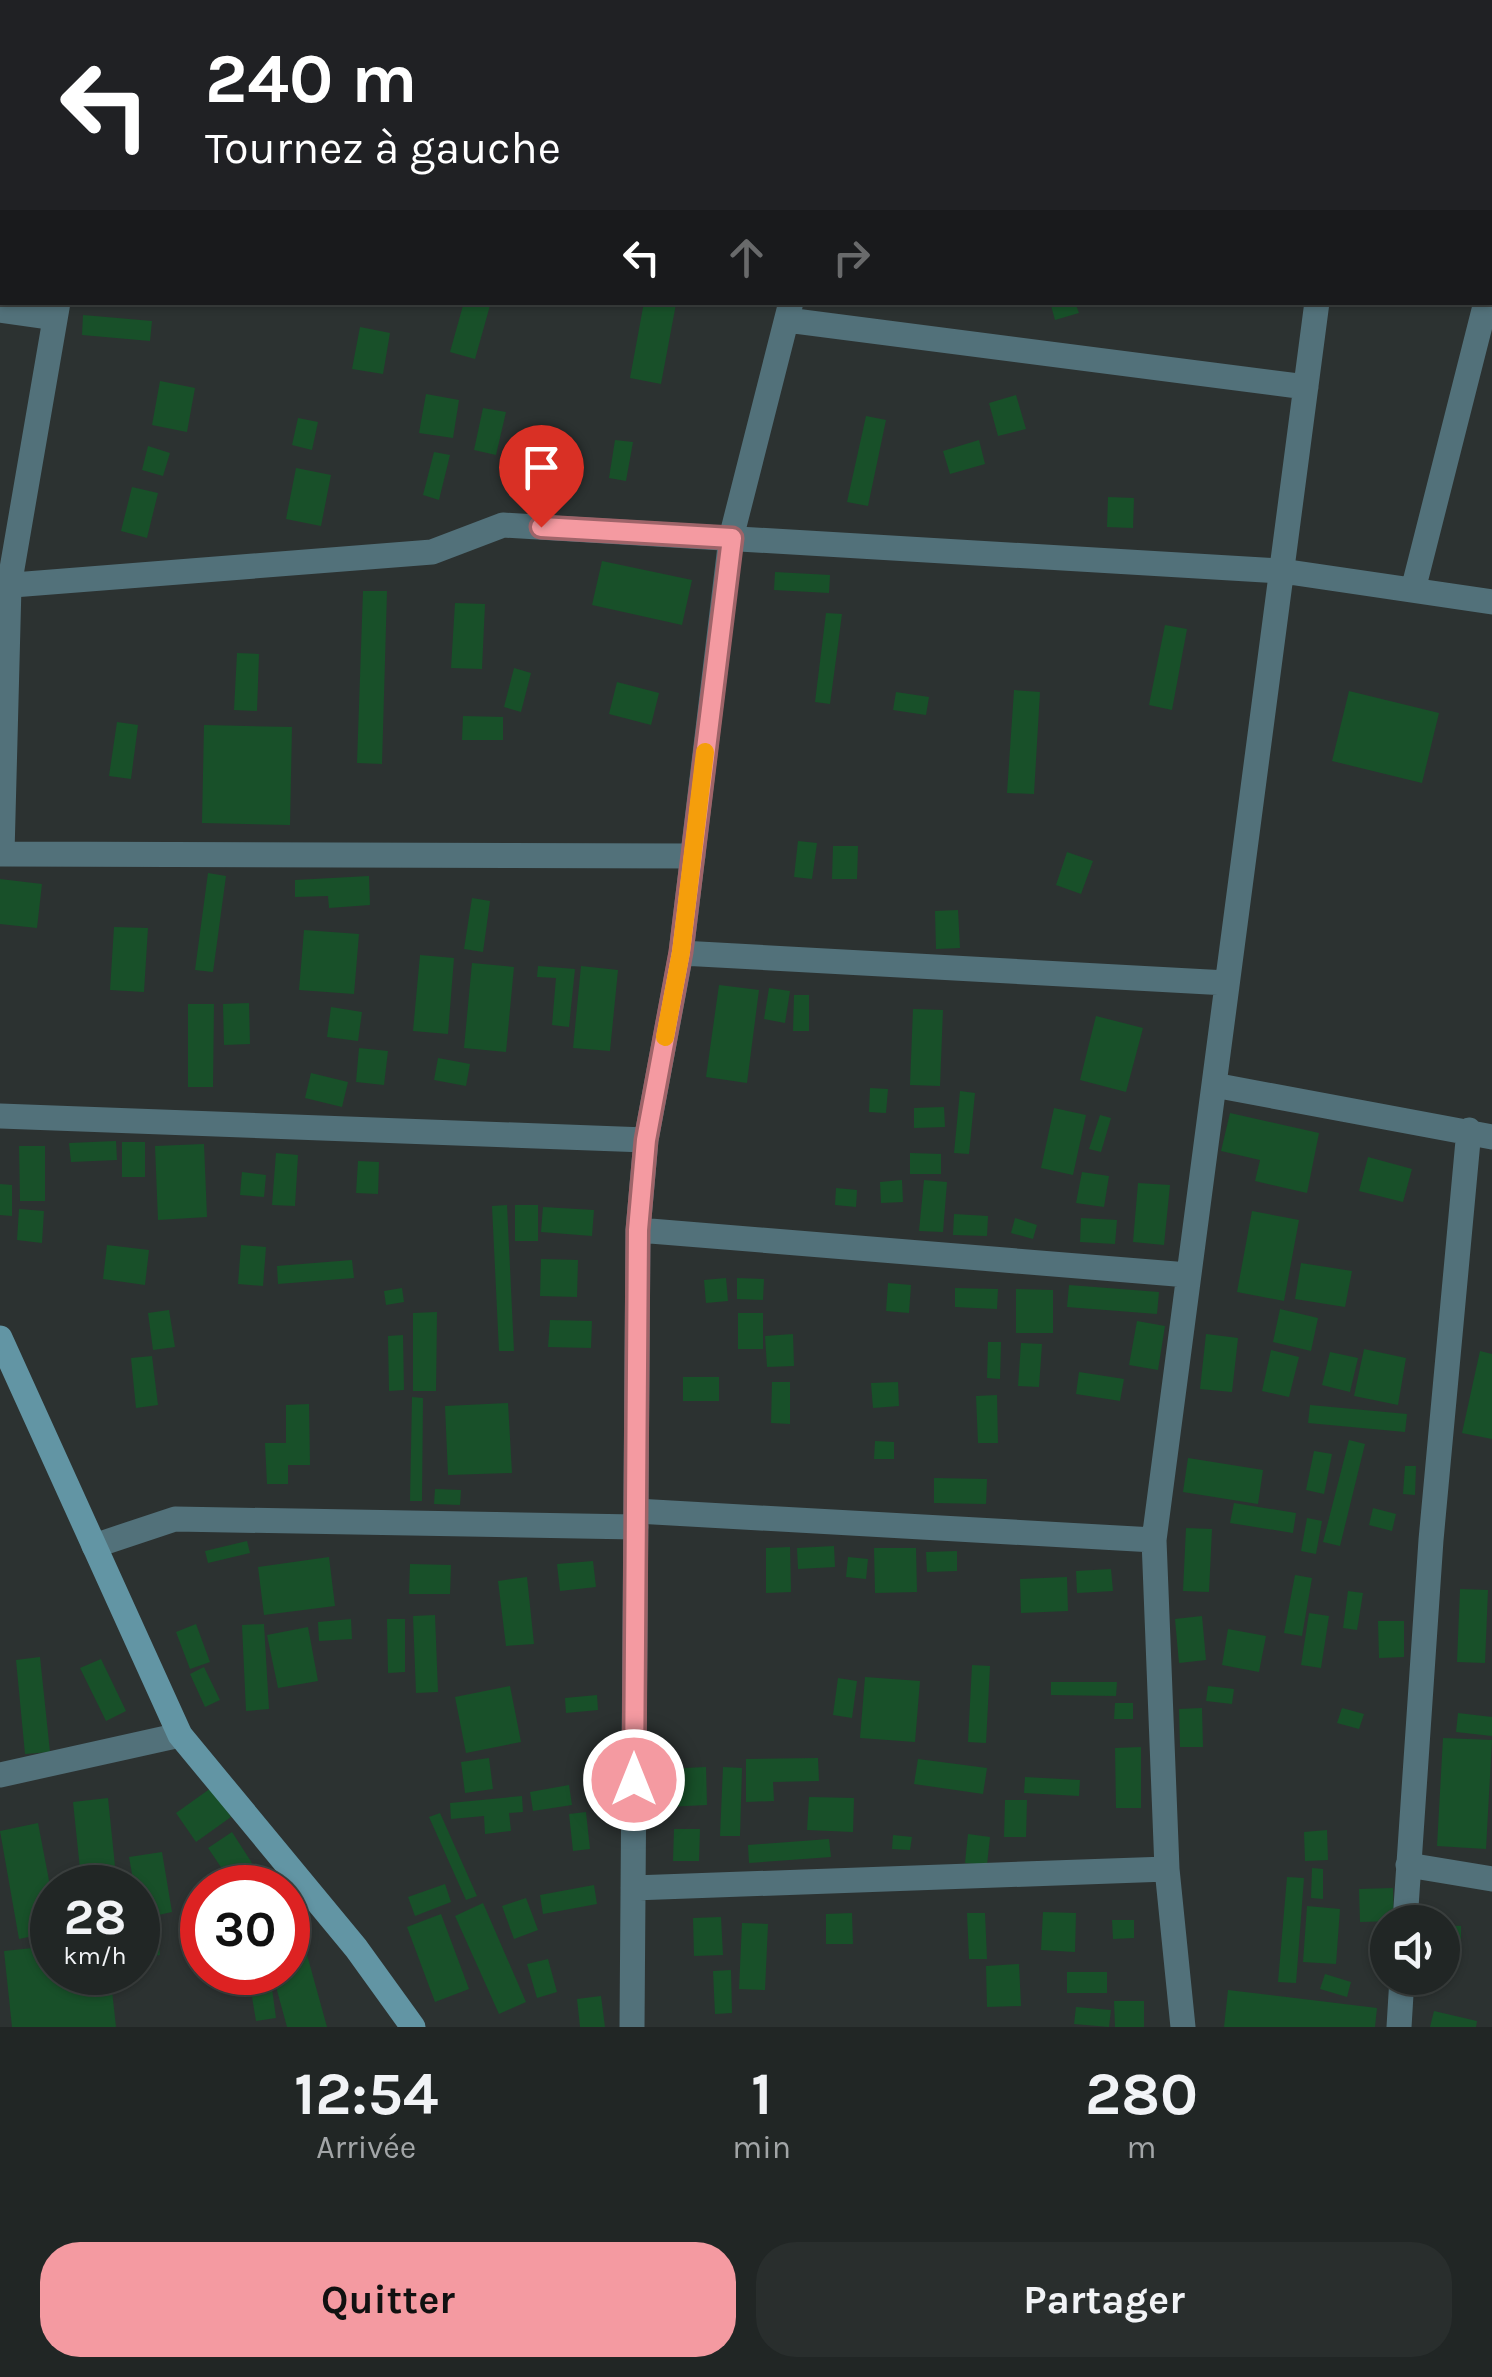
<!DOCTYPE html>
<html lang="fr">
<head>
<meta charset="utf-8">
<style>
  body { margin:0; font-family:Karla,sans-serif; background:#292e2d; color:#f1f3f6; height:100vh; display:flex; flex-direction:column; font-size:38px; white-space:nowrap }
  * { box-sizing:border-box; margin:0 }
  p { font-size:32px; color:#a2a5a7 }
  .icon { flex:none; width:55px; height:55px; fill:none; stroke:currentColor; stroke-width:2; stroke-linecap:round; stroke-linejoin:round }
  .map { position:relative; height:2027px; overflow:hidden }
  .drawer { display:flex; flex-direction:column; background:#212625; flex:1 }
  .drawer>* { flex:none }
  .banner { position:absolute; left:0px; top:0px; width:1492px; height:305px; box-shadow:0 2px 8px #0004,0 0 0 2px #3e4342; background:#202124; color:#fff; overflow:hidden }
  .controls { position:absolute; left:1370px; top:1905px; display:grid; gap:20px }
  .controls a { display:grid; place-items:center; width:90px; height:90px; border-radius:50%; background:#212625; box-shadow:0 2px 8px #0004,0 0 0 2px #3e4342; font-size:50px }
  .speed { position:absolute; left:30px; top:1865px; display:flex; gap:20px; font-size:50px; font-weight:700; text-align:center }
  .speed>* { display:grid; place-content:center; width:130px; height:130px; border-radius:50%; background:#212625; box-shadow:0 2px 8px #0004,0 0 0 2px #3e4342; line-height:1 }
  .speed small { font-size:25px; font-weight:400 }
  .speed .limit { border:15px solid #d22; background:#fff; color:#111 }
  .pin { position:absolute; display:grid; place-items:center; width:85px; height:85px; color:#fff; margin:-102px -42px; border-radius:50% 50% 50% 0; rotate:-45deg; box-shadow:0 0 10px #0007 }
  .pin .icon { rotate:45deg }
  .me { position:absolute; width:110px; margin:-55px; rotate:0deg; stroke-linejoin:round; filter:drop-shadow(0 0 8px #0008) }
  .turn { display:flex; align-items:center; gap:35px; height:210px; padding:0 40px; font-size:45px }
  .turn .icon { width:130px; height:130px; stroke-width:2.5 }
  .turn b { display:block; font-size:70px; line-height:85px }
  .lanes { display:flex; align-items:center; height:95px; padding:0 40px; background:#0003; justify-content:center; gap:50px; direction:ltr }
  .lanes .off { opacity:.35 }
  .eta { display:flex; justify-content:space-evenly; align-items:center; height:170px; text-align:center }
  .eta b { font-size:60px; font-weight:700; line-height:70px }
  .action { display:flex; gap:20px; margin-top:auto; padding:20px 40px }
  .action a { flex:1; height:115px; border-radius:40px; background:#f49aa1; color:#111; font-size:40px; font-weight:700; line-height:115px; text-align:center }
  .action a+a { background:#292e2d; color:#f1f3f6 }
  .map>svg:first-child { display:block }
</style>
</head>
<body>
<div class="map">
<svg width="1492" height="2027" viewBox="0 0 1492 2027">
  <rect width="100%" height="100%" fill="#2c3231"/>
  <!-- building -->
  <path fill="#185029" d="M464,302h27l-16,57 -25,-7z
    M644,302l32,2 -15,80 -31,-6z
    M1050,302h25l4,11 -24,7z
    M83,315l69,6 -2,20 -68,-6z
    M360,327l30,6 -7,41 -31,-5z
    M160,381l35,7 -8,44 -35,-7z
    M426,394l33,6 -6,38 -34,-5z
    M1016,395l10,34 -28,7 -9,-33z
    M483,408l23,4 -10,43 -22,-5z
    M866,416l20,4 -18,86 -21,-4z
    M298,418l20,4 -6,28 -20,-5z
    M615,440l18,2 -7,39 -17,-3z
    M979,440l6,24 -35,10 -7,-23z
    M148,446l22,7 -7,23 -21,-6z
    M434,452l16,3 -11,45 -16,-5z
    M296,468l35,7 -10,51 -35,-7z
    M132,487l26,6 -11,45 -26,-7z
    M1108,497l26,1 -1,30 -26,-1z
    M602,561l90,19 -10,45 -90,-20z
    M775,572l55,3 -1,18 -55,-3z
    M363,591h24l-5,173 -25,-1z
    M455,603l30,1 -3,65 -31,-1z
    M826,613l16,1 -12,90 -15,-2z
    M1165,625l22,4 -15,81 -23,-5z
    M237,653l22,1 -2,57 -23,-1z
    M514,668l17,5 -10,39 -17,-5z
    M617,682l42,11 -8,32 -42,-11z
    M1014,690l26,2 -6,102 -27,-1z
    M1349,691l90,22 -17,70 -90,-22z
    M896,692l33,5 -3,18 -33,-5z
    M463,716l40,1v23h-41z
    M117,722l21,3 -7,54 -22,-3z
    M204,725l88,2 -2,98 -88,-2z
    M798,841l19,2 -5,36 -18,-2z
    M833,846h25l-1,33h-25z
    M1067,852l26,9 -12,33 -25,-9z
    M208,873l18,3 -13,96 -18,-2z
    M369,876l1,29 -41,3 -1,-12 -33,1v-17z
    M0,879l42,5 -5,44 -37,-4z
    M472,898l18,3 -7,51 -19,-3z
    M958,910l2,38 -24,1 -1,-38z
    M114,927l34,1 -4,64 -34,-2z
    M304,930l55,4 -5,60 -55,-4z
    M420,955l34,3 -6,76 -35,-3z
    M472,963l42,4 -8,85 -42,-4z
    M538,966l37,3 -6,58 -17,-2 4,-47 -19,-1z
    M581,966l37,4 -8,81 -37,-3z
    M719,985l40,5 -12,93 -41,-6z
    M769,988l21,3 -5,32 -21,-4z
    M794,995h15v36h-16z
    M249,1003l1,41 -26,1 -1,-41z
    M188,1004h26l-1,83h-25z
    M331,1007l31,5 -4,29 -31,-4z
    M913,1009l30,1 -3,76 -30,-1z
    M1096,1016l47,12 -17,64 -46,-12z
    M359,1048l29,3 -4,34 -28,-3z
    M438,1058l32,6 -4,22 -32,-6z
    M311,1073l37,9 -6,25 -37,-9z
    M870,1088l18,1 -2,24 -17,-1z
    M960,1091l15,2 -6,61 -15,-1z
    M944,1107l1,20 -31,1v-20z
    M1054,1108l32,7 -13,60 -32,-7z
    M1230,1113l89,20 -12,60 -52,-12 5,-21 -39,-9z
    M1100,1115l11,3 -10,34 -12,-3z
    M116,1141l1,19 -46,2 -2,-19z
    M122,1142h23v35h-23z
    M204,1144l3,73 -49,3 -3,-74z
    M19,1146h26v55h-25z
    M276,1153l22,2 -3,51 -23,-1z
    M910,1153l31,1v20h-31z
    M1368,1157l44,12 -9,33 -44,-11z
    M358,1161l21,1 -1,32 -22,-1z
    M242,1172l24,3 -2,22 -24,-2z
    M1082,1172l27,4 -5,31 -28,-4z
    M902,1180l1,22 -22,1 -1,-21z
    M924,1180l23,2 -4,50 -24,-1z
    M1138,1183l32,2 -6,60 -31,-3z
    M0,1184l12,1v31l-12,-1z
    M836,1188l21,2 -1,17 -21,-2z
    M507,1205l7,146h-15l-7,-145z
    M515,1205h23v36h-23z
    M543,1207l51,3 -2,26 -51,-4z
    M19,1209l25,2 -2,32 -25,-3z
    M1252,1211l47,9 -15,81 -47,-9z
    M954,1214l34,2 -1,20 -34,-1z
    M1015,1218l22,7 -4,14 -22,-6z
    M1081,1218l36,2 -2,24 -35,-2z
    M107,1245l42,5 -4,35 -42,-6z
    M241,1245l25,2 -3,39 -25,-2z
    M541,1259l37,1 -1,37 -37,-1z
    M352,1260l2,18 -76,6 -1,-18z
    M1301,1263l51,8 -7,36 -50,-8z
    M726,1278l2,23 -22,2 -2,-23z
    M737,1278l27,1 -1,21 -26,-1z
    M888,1283l23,2 -2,28 -23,-2z
    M1069,1285l90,7 -2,22 -90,-7z
    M402,1288l2,14 -18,3 -2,-14z
    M955,1288l43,1 -1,20 -42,-2z
    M1016,1289l37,1v43h-37z
    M1280,1309l38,9 -7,33 -38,-9z
    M169,1310l6,37 -22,3 -5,-37z
    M437,1312l-1,79h-23v-78z
    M738,1313h25v36h-25z
    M550,1320l42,1 -1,27 -43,-1z
    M1137,1321l28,5 -7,44 -29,-5z
    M793,1334l1,32 -27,1 -2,-31z
    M1206,1334l32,4 -6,54 -32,-3z
    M403,1335l1,55 -15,1 -1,-55z
    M988,1342h13l-1,37 -13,-1z
    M1021,1343l21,1 -3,43 -21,-1z
    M1364,1349l42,9 -8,47 -44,-9z
    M1271,1350l28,7 -10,40 -27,-6z
    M1480,1351l12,3v85l-30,-6z
    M1330,1352l28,6 -8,34 -28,-7z
    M152,1356l6,49 -22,3 -5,-50z
    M1079,1372l45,7 -4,22 -44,-7z
    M683,1377h36v24h-36z
    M772,1382h18v42l-19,-1z
    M898,1382l1,24 -26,2 -2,-25z
    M997,1395l1,48h-20l-2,-47z
    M412,1397l11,1 -1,103h-12z
    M508,1403l4,70 -64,2 -3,-69z
    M309,1404l1,61h-22v19h-21l-2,-41h21v-38z
    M1310,1405l97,9 -2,18 -97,-9z
    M1349,1440l16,4 -25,102 -17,-4z
    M875,1441l19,1v17h-20z
    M1314,1451l18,3 -8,40 -18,-4z
    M1188,1458l75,12 -5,34 -75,-12z
    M1405,1466h11l-1,29 -12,-1z
    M934,1478l53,1 -1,25 -52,-1z
    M435,1489l26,1 -1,15 -26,-1z
    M1234,1503l62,10 -3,20 -63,-10z
    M1373,1508l23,6 -4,17 -23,-6z
    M1307,1518l15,3 -6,33 -15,-3z
    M1186,1528l26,1 -3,63 -26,-1z
    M247,1541l3,12 -42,10 -3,-12z
    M834,1546l1,21 -37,2 -1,-21z
    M790,1547l1,45 -25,1v-45z
    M874,1548h42l1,44 -42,1z
    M957,1551v20l-30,1 -1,-20z
    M329,1557l6,49 -71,9 -6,-48z
    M848,1557l20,2 -2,20 -20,-2z
    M593,1561l3,26 -36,4 -3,-27z
    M410,1564l41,1 -1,29h-41z
    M1111,1569l2,22 -36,2 -1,-22z
    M1295,1575l17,3 -10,58 -18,-3z
    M527,1577l7,67 -28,2 -8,-65z
    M1067,1577l1,34 -47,2 -1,-34z
    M1460,1589l28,1 -3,73 -28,-1z
    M1348,1591l15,2 -6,37 -14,-2z
    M1309,1613l20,3 -8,52 -20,-3z
    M435,1615l3,77 -22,1 -3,-77z
    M1202,1616l4,44 -27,3 -4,-44z
    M351,1619l1,20 -33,2 -1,-19z
    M387,1619h18v53l-17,1z
    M1378,1621h26v36l-25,1z
    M196,1624l14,38 -20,7 -14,-37z
    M264,1624l5,85 -23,2 -4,-86z
    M308,1627l10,54 -40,7 -11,-53z
    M1228,1629l38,7 -7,36 -37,-7z
    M40,1657l10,95 -25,2 -9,-94z
    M101,1659l25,52 -20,10 -26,-53z
    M972,1665l18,1 -4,77 -18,-1z
    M204,1667l16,33 -15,7 -15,-33z
    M865,1677l55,4 -5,61 -55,-4z
    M838,1678l19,3 -5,37 -19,-3z
    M1051,1682h66l-1,14 -65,-1z
    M510,1686l11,56 -55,11 -11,-56z
    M1208,1686l26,3 -2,15 -26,-3z
    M597,1695l1,15 -32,3 -1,-15z
    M1115,1703h18v16h-19z
    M1202,1708l1,39h-23l-1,-38z
    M1342,1708l22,6 -5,15 -22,-6z
    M1458,1713l34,4v19l-36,-4z
    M1443,1738l49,2 -6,109 -49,-3z
    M1141,1747v61h-25l-1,-60z
    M489,1758l4,31 -28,4 -4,-31z
    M818,1758l1,23 -46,1 1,19 -28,1v-43z
    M918,1759l69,9 -4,26 -69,-10z
    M706,1767l1,38 -41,2 -2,-38z
    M723,1767l19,1 -2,68h-20z
    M1025,1777l55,3 -1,16 -55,-3z
    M569,1785l3,20 -39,6 -3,-19z
    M211,1788l20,29 -35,25 -20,-29z
    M522,1796l1,16 -14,1 2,18 -26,3 -1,-18 -33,3 -1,-16z
    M809,1797l45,1 -1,34 -46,-2z
    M108,1798l7,68 -35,3 -7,-67z
    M1005,1800h22l-1,37h-22z
    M586,1812l4,37 -17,2 -4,-37z
    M440,1813l37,83 -11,4 -37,-83z
    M38,1823l14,73v36l-33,7 -19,-108z
    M674,1829h26l-1,32h-26z
    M1327,1830l1,30 -23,1 -1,-29z
    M232,1832l20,31 -23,16 -21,-31z
    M968,1834l22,3 -3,28 -22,-2z
    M893,1835l19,2 -2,13 -18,-1z
    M829,1839l2,18 -82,6 -1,-18z
    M162,1852l10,60 -32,7 -11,-62z
    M1312,1868l11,1v30l-12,-1z
    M1287,1877l17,1 -8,105 -18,-1z
    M445,1884l6,18 -36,14 -7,-19z
    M594,1885l3,19 -54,10 -3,-19z
    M1393,1888l1,33 -34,1 -1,-33z
    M526,1898l12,32 -24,9 -12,-33z
    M483,1903l43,99 -27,12 -44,-98z
    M293,1904l34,123h-40l-15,-55h16v-66z
    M1307,1906l33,3 -4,55 -33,-2z
    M1043,1912l33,1 -1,39 -34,-2z
    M852,1913l1,31h-27v-30z
    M967,1913h18l2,46h-18z
    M441,1914l28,75 -34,13 -28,-75z
    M721,1917l2,38 -29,1 -1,-38z
    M1112,1920h22v18l-21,1z
    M742,1923l26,1 -3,66 -26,-1z
    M1442,1925l19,1v20h-19z
    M157,1931l3,24 -22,3v-24z
    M52,1946v26h58l6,55h-104l-8,-76z
    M548,1959l9,33 -20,6 -10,-34z
    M1019,1964l2,42 -34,1 -1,-41z
    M731,1970l1,43 -17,1 -2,-43z
    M1067,1972h40v21h-40z
    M1325,1974l26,8 -4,15 -27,-8z
    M271,1981l5,37 -20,3 -6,-36z
    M1228,1990l149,18 -2,19h-151z
    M601,1996l4,31h-25l-3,-28z
    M1114,2001h30v26h-29z
    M1076,2007l35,3 -2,17 -35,-3z
    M1434,2011l43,10 -1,6h-46z"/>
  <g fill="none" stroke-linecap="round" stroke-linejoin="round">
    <!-- street -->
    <path stroke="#52717a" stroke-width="25" d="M563,0l12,2
      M228,2v-2
      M867,2v-2
      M1357,2v-2
      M1490,240l2,1
      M0,310l55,8
      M787,320l519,67
      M0,586l432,-34 71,-27 779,46 210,31
      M1413,590l73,-288
      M0,854l693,2
      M2,854l7,-268 49,-284
      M681,953l546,30
      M1214,1085l278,52
      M0,1116l646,24
      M638,1230l550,45
      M636,1511l518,29
      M94,1546l81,-27 461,8
      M0,1775l180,-40
      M1408,1865l84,14
      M633,1888l534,-19
      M1405,1922l26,-382 38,-410
      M632,2027l6,-797 8,-90 35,-187 50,-415 60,-236
      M1183,2027l-16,-158 -13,-329 163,-1238
      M1399,2027l3,-49"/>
    <!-- secondary -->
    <path stroke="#6295a4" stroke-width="25" d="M0,1338l180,397 176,213 57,79"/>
  </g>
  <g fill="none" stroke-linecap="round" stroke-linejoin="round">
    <defs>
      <path id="route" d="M541,527l191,11 -51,414 -35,188 -8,90 -4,550"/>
    </defs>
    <!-- route casing -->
    <use href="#route" stroke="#9f6469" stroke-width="25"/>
    <!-- route -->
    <use href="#route" stroke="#f49aa1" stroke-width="18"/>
    <!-- slow -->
    <path stroke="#f59e0b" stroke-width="18" d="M665,1037l16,-85 24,-200"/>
  </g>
</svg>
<div class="controls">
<a><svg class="icon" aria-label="sound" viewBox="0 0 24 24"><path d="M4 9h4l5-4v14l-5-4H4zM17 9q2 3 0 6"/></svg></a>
</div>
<div class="speed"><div>28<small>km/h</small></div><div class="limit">30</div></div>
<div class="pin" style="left:541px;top:527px;background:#d93025"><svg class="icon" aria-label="arrive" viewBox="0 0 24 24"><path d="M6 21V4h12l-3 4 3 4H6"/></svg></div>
<svg class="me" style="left:634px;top:1780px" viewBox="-20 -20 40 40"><circle r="17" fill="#f49aa1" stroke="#fff" stroke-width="3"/><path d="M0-11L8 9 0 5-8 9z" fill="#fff"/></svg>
<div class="banner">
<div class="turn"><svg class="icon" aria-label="left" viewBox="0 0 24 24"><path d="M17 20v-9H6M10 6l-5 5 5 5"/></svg><div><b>240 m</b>Tournez à gauche</div></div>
<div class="lanes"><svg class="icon" aria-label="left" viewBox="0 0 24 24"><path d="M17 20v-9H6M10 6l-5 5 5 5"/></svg><svg class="icon off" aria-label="ahead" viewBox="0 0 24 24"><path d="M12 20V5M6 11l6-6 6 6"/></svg><svg class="icon off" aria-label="right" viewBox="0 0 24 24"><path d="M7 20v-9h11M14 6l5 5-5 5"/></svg></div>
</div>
</div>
<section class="drawer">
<div class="eta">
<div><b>12:54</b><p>Arrivée</p></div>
<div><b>1</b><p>min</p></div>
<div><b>280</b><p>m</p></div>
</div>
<div class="action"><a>Quitter</a><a>Partager</a></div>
</section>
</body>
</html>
